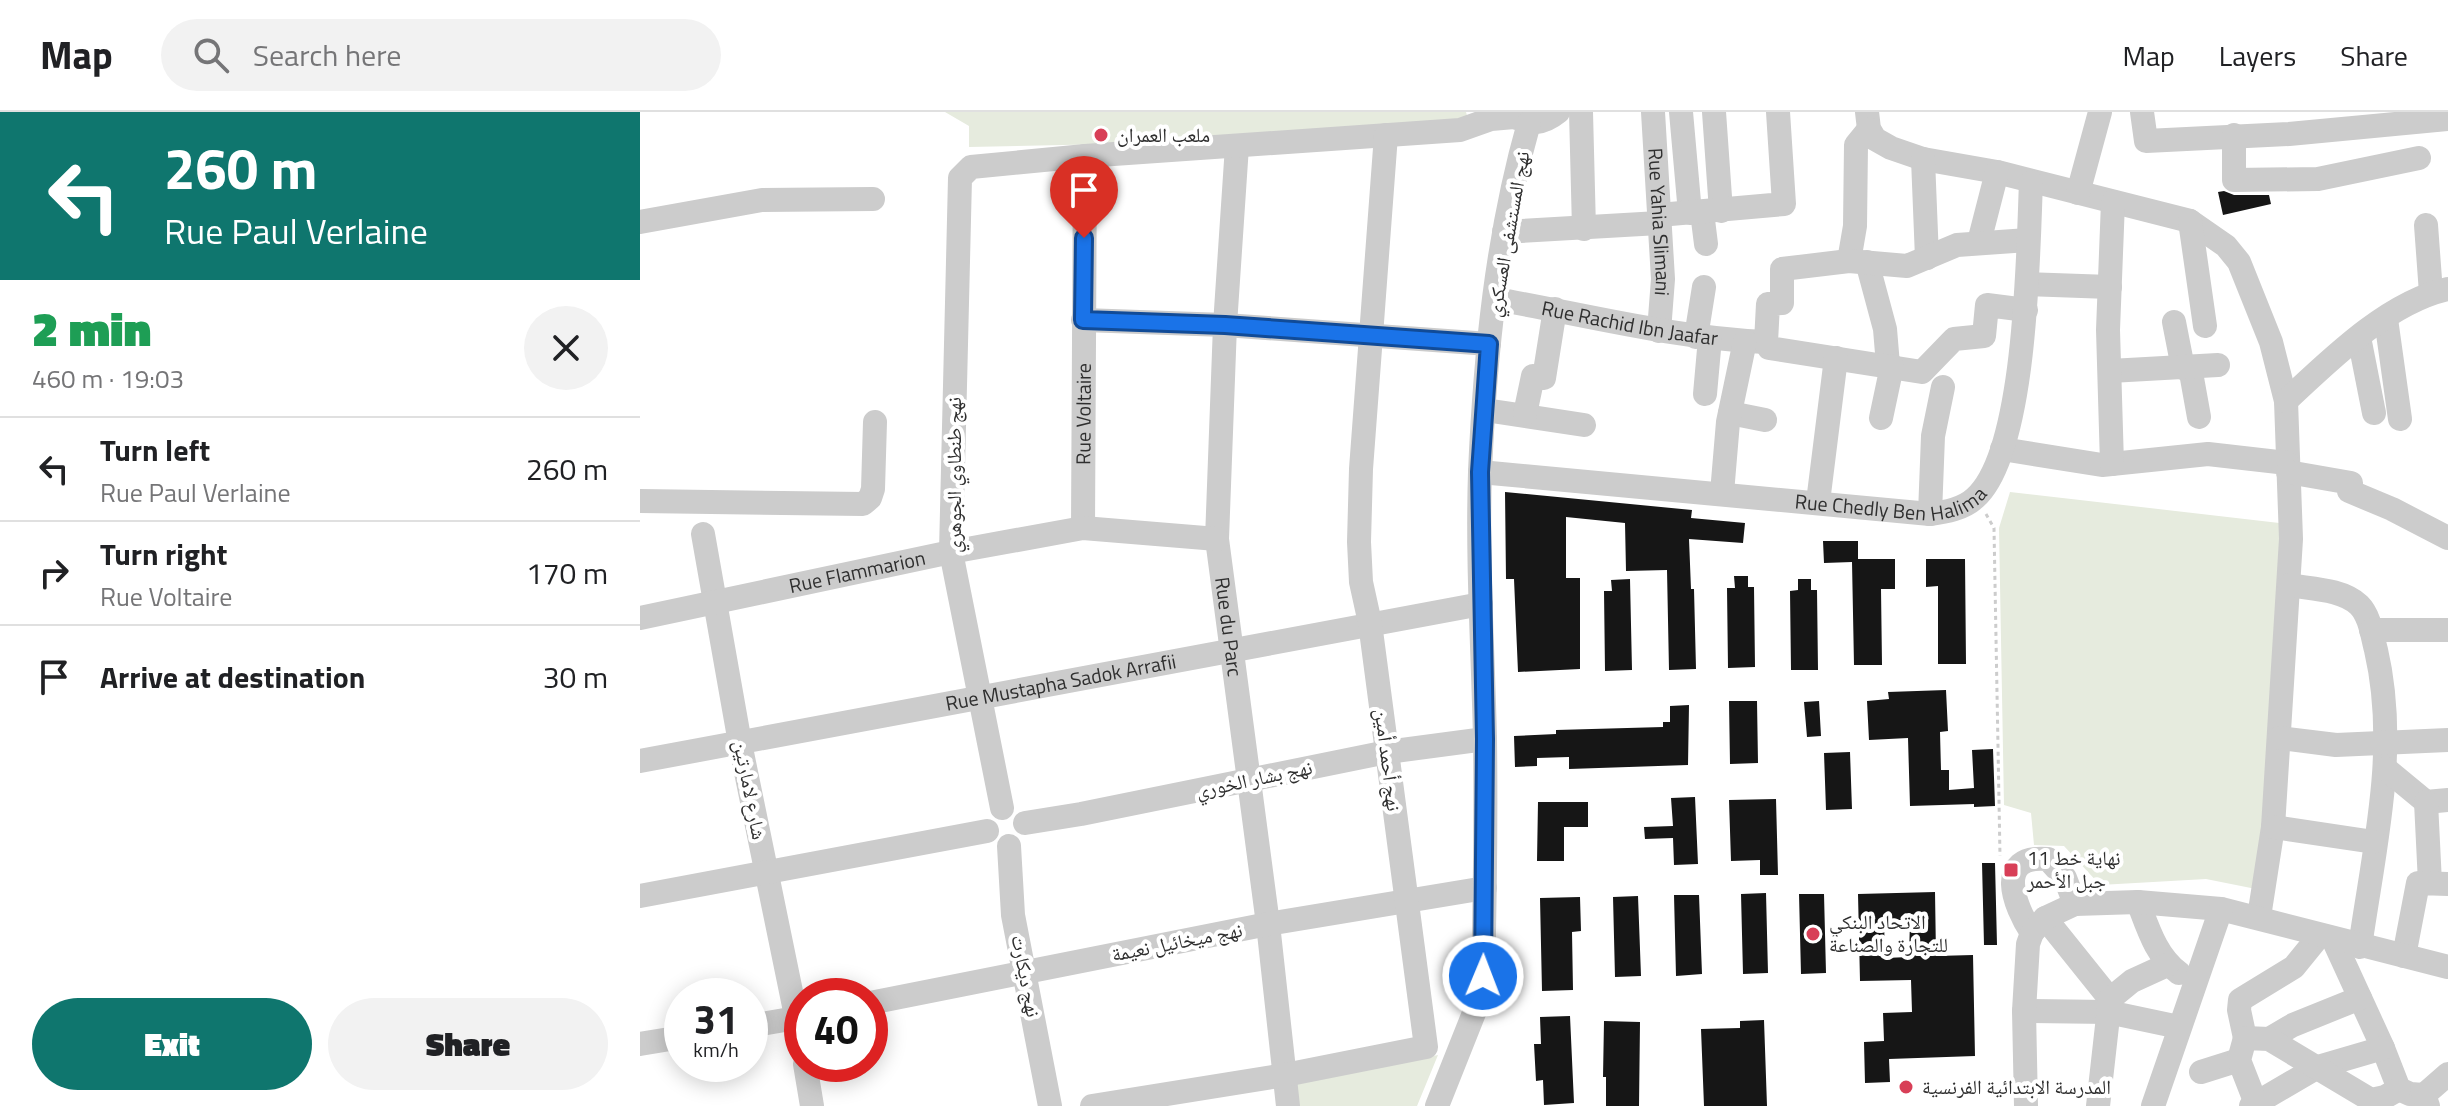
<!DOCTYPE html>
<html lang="en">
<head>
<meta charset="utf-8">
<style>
  body { margin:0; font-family:"Titillium Web","Noto Naskh Arabic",sans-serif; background:#f2f2f2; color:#202124; height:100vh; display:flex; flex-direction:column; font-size:30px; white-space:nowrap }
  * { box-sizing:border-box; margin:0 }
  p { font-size:26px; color:#757577 }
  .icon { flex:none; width:44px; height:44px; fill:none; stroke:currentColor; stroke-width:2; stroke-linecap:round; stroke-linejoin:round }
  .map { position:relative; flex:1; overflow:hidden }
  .side { display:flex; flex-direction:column; background:#fff; width:640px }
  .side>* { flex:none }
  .guide { background:#0f766e; color:#fff; overflow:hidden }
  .speed { position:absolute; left:24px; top:866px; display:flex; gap:16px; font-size:40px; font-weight:700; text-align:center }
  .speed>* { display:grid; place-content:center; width:104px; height:104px; border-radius:50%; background:#fff; box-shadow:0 4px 20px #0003; line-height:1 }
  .speed small { font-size:20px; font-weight:400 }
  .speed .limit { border:12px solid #d22; background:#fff; color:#111 }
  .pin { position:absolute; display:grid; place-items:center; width:68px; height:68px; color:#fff; margin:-82px -34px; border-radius:50% 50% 50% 0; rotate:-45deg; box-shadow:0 0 8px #0007 }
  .pin .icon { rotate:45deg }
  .me { position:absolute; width:88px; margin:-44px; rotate:1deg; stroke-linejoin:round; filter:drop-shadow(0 0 6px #0008) }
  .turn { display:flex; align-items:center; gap:28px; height:168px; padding:0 32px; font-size:36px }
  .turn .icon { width:104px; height:104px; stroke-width:2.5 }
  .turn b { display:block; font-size:56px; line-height:68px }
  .round { display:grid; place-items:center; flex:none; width:84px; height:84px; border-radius:42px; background:#f2f2f2 }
  .overview { display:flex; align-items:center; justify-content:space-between; height:136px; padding:0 32px }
  h1 { font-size:48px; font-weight:800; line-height:60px; color:#1e9e55 }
  .cta { display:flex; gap:16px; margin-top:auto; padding:16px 32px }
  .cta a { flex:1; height:92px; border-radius:48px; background:#0f766e; color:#fff; font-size:32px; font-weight:800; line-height:92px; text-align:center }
  .cta a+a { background:#f2f2f2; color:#202124 }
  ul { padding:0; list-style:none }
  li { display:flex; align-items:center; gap:24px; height:104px; padding:0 32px; border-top:2px solid #e0e0e0 }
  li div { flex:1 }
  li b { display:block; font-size:30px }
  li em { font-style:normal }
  header { display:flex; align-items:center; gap:48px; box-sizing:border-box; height:112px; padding:0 40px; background:#fff; border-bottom:2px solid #e0e0e0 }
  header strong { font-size:38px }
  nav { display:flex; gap:44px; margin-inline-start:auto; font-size:28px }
  .search { width:560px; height:72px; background:#f2f2f2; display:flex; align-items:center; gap:20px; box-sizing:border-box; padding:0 28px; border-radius:44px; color:#757577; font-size:30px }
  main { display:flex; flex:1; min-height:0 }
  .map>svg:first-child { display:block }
</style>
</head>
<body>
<header>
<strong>Map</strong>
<div class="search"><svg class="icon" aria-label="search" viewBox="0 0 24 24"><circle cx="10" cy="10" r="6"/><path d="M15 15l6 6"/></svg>Search here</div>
<nav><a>Map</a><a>Layers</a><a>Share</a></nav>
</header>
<main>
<section class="side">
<div class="guide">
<div class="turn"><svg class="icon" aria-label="left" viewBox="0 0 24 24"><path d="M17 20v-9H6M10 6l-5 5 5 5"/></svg><div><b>260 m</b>Rue Paul Verlaine</div></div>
</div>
<div class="overview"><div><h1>2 min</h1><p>460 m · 19:03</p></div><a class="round"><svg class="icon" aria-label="close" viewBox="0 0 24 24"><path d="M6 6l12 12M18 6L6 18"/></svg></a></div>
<ul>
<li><svg class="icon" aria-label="left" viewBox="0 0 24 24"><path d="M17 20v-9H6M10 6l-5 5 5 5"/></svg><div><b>Turn left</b><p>Rue Paul Verlaine</p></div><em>260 m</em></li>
<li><svg class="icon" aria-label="right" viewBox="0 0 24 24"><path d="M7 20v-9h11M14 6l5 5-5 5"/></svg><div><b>Turn right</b><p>Rue Voltaire</p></div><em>170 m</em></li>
<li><svg class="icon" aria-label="arrive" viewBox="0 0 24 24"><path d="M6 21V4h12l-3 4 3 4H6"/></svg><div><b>Arrive at destination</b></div><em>30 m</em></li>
</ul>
<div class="cta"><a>Exit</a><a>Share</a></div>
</section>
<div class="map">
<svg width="1808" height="994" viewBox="0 0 1808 994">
  <rect width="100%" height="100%" fill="#fff"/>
  <!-- green -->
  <path fill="#e6ebde" d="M305,0h521l2,7 -357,25 -142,3v-21z
    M1370,380l279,32 -28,366 -55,-11 -106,6 -36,-39 -30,-1 -3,-32 -27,-8 -5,-277z
    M798,943l-21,51h-120l-2,-22z"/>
  <!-- building -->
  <path fill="#161616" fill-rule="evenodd" d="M1584,79l10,4h35l2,9 -48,11 -5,-23z
    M865,380l187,18 -1,8 54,5 -2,20 -54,-4 2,50h3l2,80 -27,1 -2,-100 -41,1 -1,-48 -59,-6v61h14v91l-62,3 -4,-93h-8z
    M1183,429h35v18h37v30h-14l1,76h-28l-2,-103 -28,1z
    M1286,447h39l1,105h-28v-78l-12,1z
    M1094,464h14v11h6l1,80 -27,1 -1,-80h8z
    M990,467l2,91 -27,1 -1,-80h8l-1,-11z
    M1158,467h13v11h6l1,80h-27l-1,-79 8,-1z
    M1306,578l2,41 -8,1 1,38h8v20l25,-2 -2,-38 21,-1 2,57 -21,1v-3l-64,2 -2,-68 -39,2 -2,-39 22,-2 -1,-7z
    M1089,589h28l1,62 -28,1z
    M1179,589l2,35 -14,1 -3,-35z
    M1049,593l-1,60 -119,4v-12l-32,1v8l-22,1 -1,-31 42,-2v-4l107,-3v-5h7v-16z
    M1210,640l2,57 -26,1 -2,-57z
    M1055,685l3,67 -24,1 -1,-27 -28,1 -1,-12 29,-1 -2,-28z
    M1136,687l2,76h-18v-15l-29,1 -2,-61z
    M898,690h50v25h-24v34h-27z
    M1342,751h13l2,82h-13z
    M1295,780l1,64 37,-1 2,101 -86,3 1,23 -25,1 -1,-41 20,-1 -1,-28 29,-1 -1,-32 -51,1 -2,-87zM1244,808h26l-1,37 -24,1z
    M1126,781l2,80 -25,1 -2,-80z
    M1159,782h25l2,79 -25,1z
    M1034,783h25l3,79 -26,2z
    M998,784l3,80 -26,1 -2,-80z
    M940,785l1,34 -9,1 1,58 -31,1 -2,-93z
    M930,904l4,87 -30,2 -1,-25 -7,1 -2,-37h7l-1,-27z
    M1124,908l3,86h-63l-3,-77 39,-1v-7z
    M964,909l36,1 -1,84h-33v-29h-3z"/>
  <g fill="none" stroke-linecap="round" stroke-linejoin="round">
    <!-- path -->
    <path stroke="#ccc" stroke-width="3" stroke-dasharray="4 4" stroke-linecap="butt" d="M1346,402l8,14 6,328"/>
    <!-- minor -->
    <g stroke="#ccc" stroke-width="24">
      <path d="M941,0l3,117"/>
      <path id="s1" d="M1013,0l10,167 -4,52"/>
      <path d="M1041,0l9,101"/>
      <path d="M1074,0l7,99"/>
      <path d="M1227,0l2,17 6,10 16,9 32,11 74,13 193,49 36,25 13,16 32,80 15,59 5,138 -18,288 -14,90"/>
      <path d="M1502,0l4,29 143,-7 159,-15"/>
      <path d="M874,5c17,7 28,8 44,-5"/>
      <path d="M1594,23v45l84,-1 101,-21"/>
      <path id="s2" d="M597,34l-12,179 -8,214 51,385 20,182"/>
      <path d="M1283,47l4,99"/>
      <path d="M1438,81l22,-81"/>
      <path d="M1062,100l4,32"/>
      <path d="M1019,103l125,-11 -6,-92"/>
      <path d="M1550,109l15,105"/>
      <path d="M0,110l122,-22 111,-1"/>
      <path d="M1786,113l5,68"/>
      <path d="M864,120l155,-9"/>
      <path d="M1339,130l18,-70"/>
      <path d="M1209,149l6,-35 1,-81 13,-16"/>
      <path d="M1227,150l18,67 3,36"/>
      <path d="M1388,172l82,3"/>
      <path id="s3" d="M856,187c90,16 178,39 270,43"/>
      <path d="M1386,198l-39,-5 -3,31 -30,3 -32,33 -153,-24 -3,-6 2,-38 14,-1v-34l67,-8 58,5 50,-21 71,-5"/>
      <path d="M1746,207l14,100"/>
      <path d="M443,208l142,5 264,19"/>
      <path d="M1534,210l9,46"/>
      <path d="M1056,225l8,-50"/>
      <path d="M1719,225l15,76"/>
      <path d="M1550,255l9,50"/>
      <path d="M1470,259l108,-6"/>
      <path d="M1065,282l5,-56"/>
      <path d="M1646,289c44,-41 102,-99 162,-112"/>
      <path d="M845,298l99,15"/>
      <path d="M1090,301l35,7"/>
      <path d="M885,302l8,-38 11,2 11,-69"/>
      <path d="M1241,306l11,-52"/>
      <path d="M1362,337l100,16 106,-11 79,9"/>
      <path d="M1472,352l-4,-134 5,-128"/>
      <path id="s4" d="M840,360l450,42c16,-2 33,-5 45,-16 52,-46 53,-247 56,-316"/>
      <path d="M1648,360l63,11 -2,8 43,18 56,29"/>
      <path d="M1082,381l6,-71 17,-81"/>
      <path d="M0,389l223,3 7,-6 3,-9 2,-67"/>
      <path d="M1178,390l18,-144"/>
      <path d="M1290,402l3,-78 10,-49"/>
      <path id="s5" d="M443,416l2,-372"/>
      <path d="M63,422l37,209 62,302"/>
      <path d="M1649,473c22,4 53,4 70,20 11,11 13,30 17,45 23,99 -2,198 -16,297"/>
      <path id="s6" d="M0,506l311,-66 132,-24 134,11"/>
      <path d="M1731,518h77"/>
      <path d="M1640,626l56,7 112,-5"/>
      <path id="s7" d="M0,649l841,-157"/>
      <path d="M1746,657l40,33 22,-2"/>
      <path d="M1786,690l4,81"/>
      <path d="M362,696l-51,-256 9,-374 11,-11 114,-11 375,-26 31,-11 23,-2"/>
      <path d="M385,711l56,-9 306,-62 98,-13"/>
      <path d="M1633,715l101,15"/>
      <path d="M369,734l4,69 37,191"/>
      <path d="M0,784l347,-65"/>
      <path d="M1498,790c10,26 18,54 41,71"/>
      <path d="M1405,806l65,81"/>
      <path d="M1392,821c-18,-27 -38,-79 16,-74l17,19 10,26"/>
      <path d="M1693,827l50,109 16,41 11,5 14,1"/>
      <path d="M1764,844l14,-73 30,1"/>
      <path d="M230,891l398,-79 217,-36"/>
      <path d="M1384,899l84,1 71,15"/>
      <path d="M110,914l52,-9"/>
      <path d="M1605,926l-6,-28 1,-10 54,-33 26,-32"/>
      <path d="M1629,927l24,-14 67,-27"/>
      <path d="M0,932l42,-7"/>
      <path d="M165,952l7,42"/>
      <path d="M1561,960l38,-12"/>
      <path d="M452,994l193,-31 141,-28 -56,-424 -9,-41 -2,-40 2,-73 25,-334"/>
      <path d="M797,994l39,-98 7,-32c2,-79 3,-158 2,-237 -2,-89 -8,-178 -5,-267 5,-117 17,-237 49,-349"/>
      <path d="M1386,994l-2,-95 4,-67 4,-11 13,-15 30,-14 63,-2 83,7 227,58"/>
      <path d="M1458,994l12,-107 22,-18 35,-16"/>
      <path d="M1513,994l68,-197"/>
      <path d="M1611,994l67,-39 65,-19"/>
      <path d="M1617,994l-18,-46 6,-22 24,1 102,61 14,-3 14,-8"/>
      <path d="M1788,994l-4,-11 24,-21"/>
    </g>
  </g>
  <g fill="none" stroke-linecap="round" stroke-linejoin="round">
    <defs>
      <path id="route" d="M444,126l-1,82 142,5 264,19 -9,128 5,267 -2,237"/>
    </defs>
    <!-- route casing -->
    <use href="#route" stroke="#114b97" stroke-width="20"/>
    <!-- route -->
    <use href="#route" stroke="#1a73e8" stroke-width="14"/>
  </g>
  <!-- markers -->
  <g fill="#d83f57" stroke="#fff" stroke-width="3">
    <circle cx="461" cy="23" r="8"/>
    <rect x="1363" y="750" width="16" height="16" rx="4"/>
    <circle cx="1173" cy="822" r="8"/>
    <circle cx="1266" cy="975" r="8"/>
  </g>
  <g text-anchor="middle" stroke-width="8" stroke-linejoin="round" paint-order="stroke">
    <!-- poi labels -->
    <g font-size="20" fill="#2f2f2f" stroke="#fff" text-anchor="start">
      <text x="477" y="30">ملعب العمران</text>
      <text x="1387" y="753">نهاية خط 11<tspan x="1387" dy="23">جبل الأحمر</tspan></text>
      <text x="1189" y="817">الاتحاد البنكي<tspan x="1189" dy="23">للتجارة والصناعة</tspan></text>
      <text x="1282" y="982">المدرسة الابتدائية الفرنسية</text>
    </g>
    <!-- street labels -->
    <g font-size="20" fill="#2f2f2f" stroke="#fff">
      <text dy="7" stroke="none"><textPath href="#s1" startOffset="110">Rue Yahia Slimani</textPath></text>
      <text transform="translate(868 122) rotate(-80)" y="7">نهج المستشفى العسكري</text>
      <text dy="7" stroke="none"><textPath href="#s3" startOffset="136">Rue Rachid Ibn Jaafar</textPath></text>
      <text dy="7" stroke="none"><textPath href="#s5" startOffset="114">Rue Voltaire</textPath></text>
      <text transform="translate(314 363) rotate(-90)" y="7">نهج طنطاوي الجوهري</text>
      <text dy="7" stroke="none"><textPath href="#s4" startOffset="414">Rue Chedly Ben Halima</textPath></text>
      <text dy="7" stroke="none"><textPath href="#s6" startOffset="222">Rue Flammarion</textPath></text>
      <text dy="7" stroke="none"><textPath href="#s2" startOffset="482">Rue du Parc</textPath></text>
      <text dy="7" stroke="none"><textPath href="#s7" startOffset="428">Rue Mustapha Sadok Arrafii</textPath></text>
      <text transform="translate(748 648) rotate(83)" y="7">نهج أحمد أمين</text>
      <text transform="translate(614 667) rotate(-12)" y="7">نهج بشار الخوري</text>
      <text transform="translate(110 678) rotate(79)" y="7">شارع لامارتين</text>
      <text transform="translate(537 830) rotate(-11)" y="7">نهج ميخائيل نعيمة</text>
      <text transform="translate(386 864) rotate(79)" y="7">نهج ديكارت</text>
    </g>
  </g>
</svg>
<div class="speed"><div>31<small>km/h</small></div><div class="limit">40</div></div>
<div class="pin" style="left:444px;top:126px;background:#d93025"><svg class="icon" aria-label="arrive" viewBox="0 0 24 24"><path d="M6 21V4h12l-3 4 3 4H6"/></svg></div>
<svg class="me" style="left:843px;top:864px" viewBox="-20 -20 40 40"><circle r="17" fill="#1a73e8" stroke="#fff" stroke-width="3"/><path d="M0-11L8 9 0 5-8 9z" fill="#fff"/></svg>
</div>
</main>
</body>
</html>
